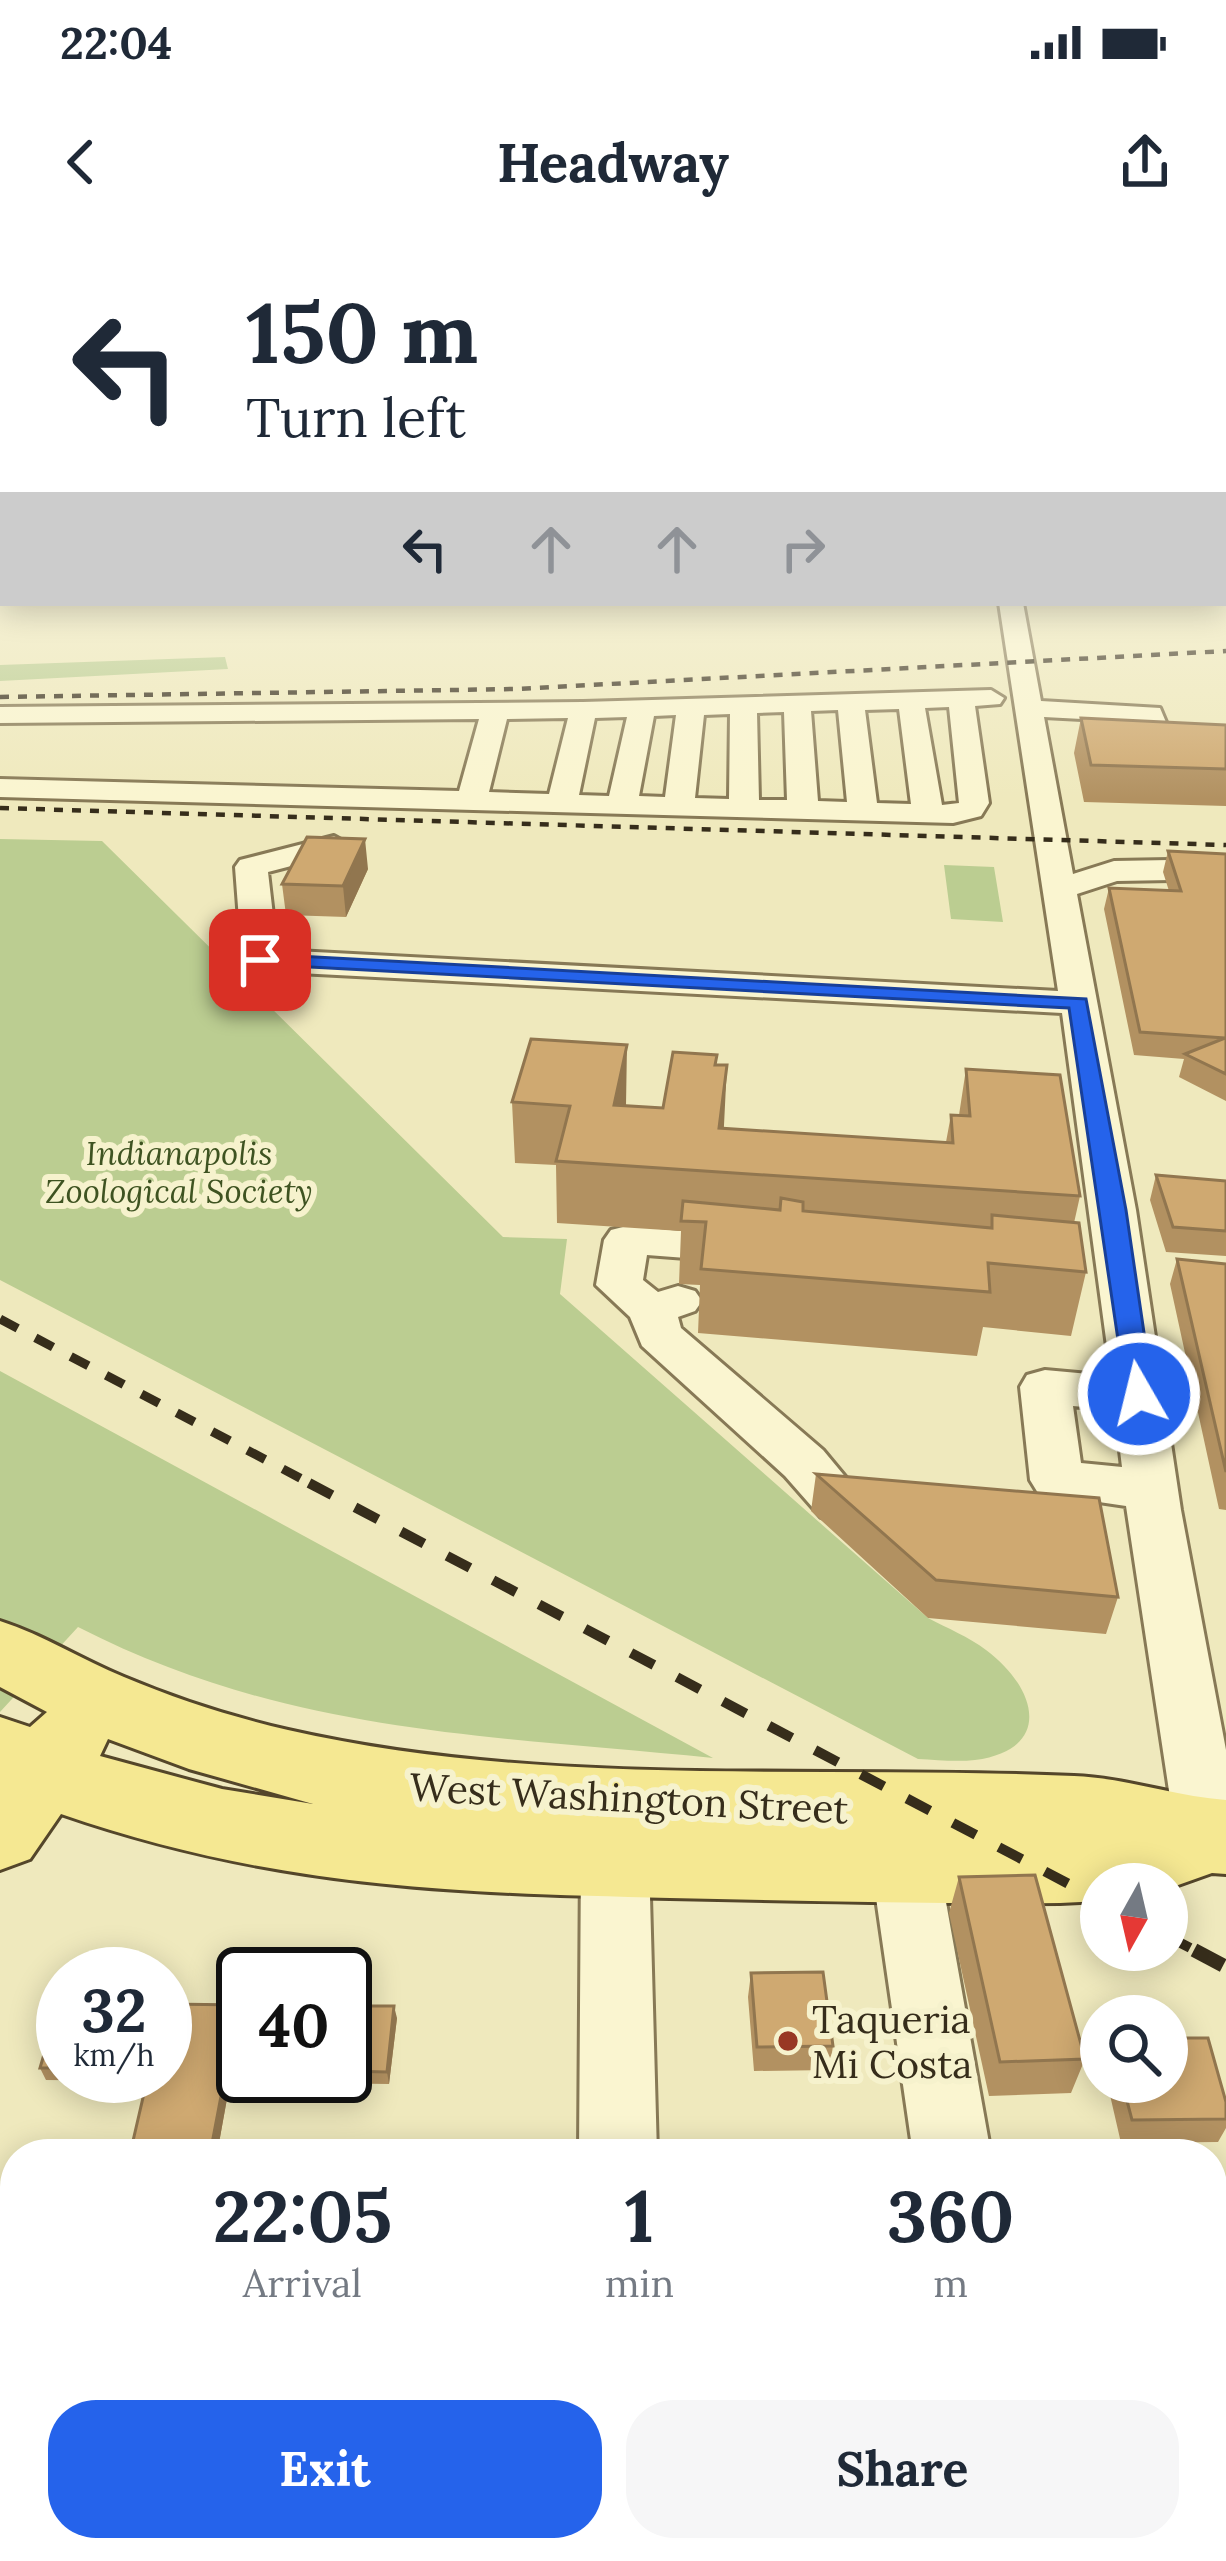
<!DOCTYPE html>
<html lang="en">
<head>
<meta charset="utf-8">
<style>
  body { margin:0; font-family:Lora,serif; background:#f6f6f7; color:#1f2937; height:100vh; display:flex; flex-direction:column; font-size:45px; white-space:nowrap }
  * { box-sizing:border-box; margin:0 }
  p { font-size:39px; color:#747a83 }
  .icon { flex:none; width:66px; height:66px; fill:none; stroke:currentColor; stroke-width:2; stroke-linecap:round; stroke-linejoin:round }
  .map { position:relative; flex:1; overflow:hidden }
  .panel { position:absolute; left:0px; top:1899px; width:1227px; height:423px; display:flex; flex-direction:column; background:#fff; border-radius:48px 48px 0 0; box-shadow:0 6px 30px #0003 }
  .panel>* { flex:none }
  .banner { position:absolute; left:0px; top:0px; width:1227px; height:366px; box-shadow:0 6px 30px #0003; background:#fff; color:#1f2937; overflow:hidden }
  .needle { width:78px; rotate:188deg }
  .buttons { position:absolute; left:1080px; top:1623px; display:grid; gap:24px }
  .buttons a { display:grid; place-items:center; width:108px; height:108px; border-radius:50%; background:#fff; box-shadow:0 6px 30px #0003; font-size:60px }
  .speed { position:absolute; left:36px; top:1707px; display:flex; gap:24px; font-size:60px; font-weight:700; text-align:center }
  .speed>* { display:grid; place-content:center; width:156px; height:156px; border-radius:50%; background:#fff; box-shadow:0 6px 30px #0003; line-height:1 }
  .speed small { font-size:30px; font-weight:400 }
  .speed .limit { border:6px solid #111; border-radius:18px; background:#fff; color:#111 }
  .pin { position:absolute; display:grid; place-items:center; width:102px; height:102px; color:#fff; margin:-51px; border-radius:24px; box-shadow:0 6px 18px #0006 }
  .me { position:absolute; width:132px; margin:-66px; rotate:352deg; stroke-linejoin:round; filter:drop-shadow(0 0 9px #0008) }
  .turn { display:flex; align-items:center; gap:42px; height:252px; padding:0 48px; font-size:54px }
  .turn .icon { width:156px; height:156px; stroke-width:2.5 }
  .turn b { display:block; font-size:84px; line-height:102px }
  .lanes { display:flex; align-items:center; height:114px; padding:0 48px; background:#0003; justify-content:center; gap:60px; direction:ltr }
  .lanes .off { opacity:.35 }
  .eta { display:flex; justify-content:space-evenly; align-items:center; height:204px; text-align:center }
  .eta b { font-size:72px; font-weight:800; line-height:84px }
  .cta { display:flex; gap:24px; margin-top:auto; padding:24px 48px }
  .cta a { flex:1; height:138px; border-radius:48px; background:#2563eb; color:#fff; font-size:48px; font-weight:800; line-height:138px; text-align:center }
  .cta a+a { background:#f6f6f7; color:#1f2937 }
  .status { display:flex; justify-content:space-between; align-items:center; height:84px; padding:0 60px; background:#fff; direction:ltr }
  .status svg { height:33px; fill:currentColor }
  header { display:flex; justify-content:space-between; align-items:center; height:156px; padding:0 48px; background:#fff; font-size:54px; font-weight:800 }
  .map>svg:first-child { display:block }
</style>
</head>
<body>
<div class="status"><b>22:04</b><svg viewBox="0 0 49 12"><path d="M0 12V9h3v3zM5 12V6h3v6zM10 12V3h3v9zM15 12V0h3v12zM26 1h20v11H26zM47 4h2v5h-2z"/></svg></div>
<header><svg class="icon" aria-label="back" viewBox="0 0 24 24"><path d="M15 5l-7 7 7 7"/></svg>Headway<svg class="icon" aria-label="share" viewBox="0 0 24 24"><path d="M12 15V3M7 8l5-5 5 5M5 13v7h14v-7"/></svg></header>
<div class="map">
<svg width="1226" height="2321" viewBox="0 0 1226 2321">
  <rect width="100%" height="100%" fill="#efe9bd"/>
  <!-- green -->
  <path fill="#bbcd91" d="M225,417l3,12 -228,12v-16z
    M0,599l102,2 401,396 64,2 -7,55 368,324c19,10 41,19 58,32 50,37 69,99 -11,110 -18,2 -38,0 -57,-1l-918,-479z
    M944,625l50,2 9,55 -52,-3z
    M0,1131l713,387c-228,-23 -426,-24 -635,-131l-78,85z"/>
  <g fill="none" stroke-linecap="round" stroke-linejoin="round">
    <defs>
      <path id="minor" d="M999,363h24l18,98 119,7 16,38c-15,14 -56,14 -71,0l14,-8h26l-6,-16 -95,-5 29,157 41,-13 112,-2v20l-109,2 -40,13 59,316 45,300 45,240v110l-17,6 -23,-9 -10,-20 -50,-331 -88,-13 -8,-13 -10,-93 7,-12 18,-5 66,6 -49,-363 -802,-42 -13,-3 -5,-8 -7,-93 5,-7 94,-24 16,9 -5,7 -77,20 9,78 781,41zM1073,1166l42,4 7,57 -41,-4z
        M991,450l13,8 -4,6 -25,2 14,97 -8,13 -28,7 -953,-26v-18l459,12 20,-72 -479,4v-16l583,-5zM949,467l10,96 -17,2 -17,-97zM899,469l12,95 -34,-1 -12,-93zM838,470l9,92 -29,-1 -7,-90zM784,472l3,88h-28l-2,-87zM730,474l-1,85 -34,-1 9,-83zM676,475l-11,82 -26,-1 15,-80zM627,477l-18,79 -30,-1 16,-77zM568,478l-19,76 -60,-2 18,-73z
        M627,986l140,13 7,10 -7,10 -16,4 -104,-8 -4,25 15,12 20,-6 17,5 7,10 -7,10 -17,6 3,11 142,122 44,53 -8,14 -19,6 -19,-6 -36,-41 -143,-130 -12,-29 -34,-32 8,-45 7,-10z
        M615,1591l24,8 10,21 8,294h-78l2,-294 10,-21z
        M905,1593l24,9 10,21 52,291h-78l-42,-291 10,-21z
        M0,2138l15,1v86l-15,-1z
        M1212,2151h14v88h-14z"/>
      <path id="major" d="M0,1381c44,14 82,39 124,56 52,22 108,40 164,53 259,59 523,34 786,46 52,2 100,20 152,24v74l-14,-1 -45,16v-5h-66v17l-41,2c-130,1 -260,-2 -390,-5 -220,-5 -398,-11 -609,-84l-31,45 -30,11v-153l30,10 17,-15 -47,-25zM108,1499l81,30 124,35 -91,-15 -122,-33z"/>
    </defs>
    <!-- minor casing -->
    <use href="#minor" stroke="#877956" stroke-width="6"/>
    <!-- major casing -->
    <use href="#major" stroke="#54462a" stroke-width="6"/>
    <!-- minor -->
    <use href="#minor" fill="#faf5d0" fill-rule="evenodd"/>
    <!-- major -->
    <use href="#major" fill="#f5e892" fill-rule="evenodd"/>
    <!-- rail-far3 -->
    <path stroke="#362d1b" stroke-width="4.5" stroke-dasharray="9 9" stroke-linecap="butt" d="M0,457l516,-8 710,-38
      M0,568l1226,37"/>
    <!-- rail-far2 -->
    <path stroke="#362d1b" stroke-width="9" stroke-dasharray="20 20" stroke-linecap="butt" d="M0,1079l315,167"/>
    <!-- rail-far1 -->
    <path stroke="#362d1b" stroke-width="10" stroke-dasharray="26 26" stroke-linecap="butt" d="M309,1243l792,418
      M1167,1696l33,17"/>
    <!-- rail -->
    <path stroke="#362d1b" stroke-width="14" stroke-dasharray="33 33" stroke-linecap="butt" d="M1194,1710l32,17"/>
  </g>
  <!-- wall -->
  <path fill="#b29161" d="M1081,478l145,7v81l-142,-4 -10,-49z
    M1168,611l58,3v247l-47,-24 5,-18 -50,-4 -30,-146 5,-21 60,3 -6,-19z
    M368,629l-22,48 -60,-2 -4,-31z
    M716,825l8,63 222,14 5,-27h8l7,-46 114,127 -6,27 12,49 -15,64 -88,-9 -6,29 -279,-23 2,-48 -21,-1 2,-53 -124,-8 -1,-58 -41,-2 -3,-61 151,6z
    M1156,935l70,6v75l-60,-4 -16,-52z
    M1177,1019l49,5v246l-7,-1 -49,-225z
    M816,1234l302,123 -12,37 -178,-16 -117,-107z
    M959,1637l126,182 -14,34 -82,3 -40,-183z
    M751,1733l82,73 -4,24 -75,1 -6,-74z
    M63,1763v73h102l78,-71v71h102v-70l52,12 -8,66 -159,-2 -13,72h-87l17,-73 -101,-1 -6,-12z
    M1107,1842h60l59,20v26l-8,14 -97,1z
    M15,2029v82l-15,-22z
    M1030,2307h15l181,14h-204z"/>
  <!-- shaded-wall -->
  <path fill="#91764f" d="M365,599l3,30 -22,48 -3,-31z
    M627,805l-1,60h-12z
    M727,825l-3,60 -6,47 1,-44z
    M394,1766l3,12 -8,66 -2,-12z
    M226,1830l4,12 -13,72h-7z"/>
  <!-- building -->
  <path fill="#cfa971" stroke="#91764f" stroke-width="3" d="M1081,478l145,7v44l-135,-4z
    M307,597l58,2 -22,47 -61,-2z
    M1168,611l58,3v220l-41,-20 40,-16 -85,-6 -31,-144 72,3z
    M531,799l96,6 -13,60 49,3 10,-56 44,3 -2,10h12l-8,63 234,15 -2,-28 19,1 -4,-47 94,6 20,121 -524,-35 14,-55 -58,-4z
    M1156,935l70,6v50l-53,-4z
    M781,958l22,4v9l189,17v-13l87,8 7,49 -98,-9 2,29 -289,-23 5,-47 -25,-1 2,-20 97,9z
    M1177,1019l49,5v208z
    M816,1234l283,24 19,99 -182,-17z
    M1035,1635l50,184 -85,3 -41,-185z
    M823,1732l10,74 -76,1 -6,-74z
    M59,1763h4v65h-23z
    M165,1764l78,1v65h-17l-16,84h-80l18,-78h17z
    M345,1766h49l-7,66 -42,-1z
    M1167,1798h41l18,64v17l-94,1 -10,-38h45z
    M15,2029v60l-15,-1v-2z
    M1226,2286v35h-179l-2,-14h167v-20z"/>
  <!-- sky -->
  <linearGradient id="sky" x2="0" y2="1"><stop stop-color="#8bb9d6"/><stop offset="0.42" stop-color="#f8f5e1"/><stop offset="1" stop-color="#f8f5e1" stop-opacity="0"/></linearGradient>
  <rect width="1226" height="559" fill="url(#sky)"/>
  <!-- route -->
  <path fill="#2563eb" stroke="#184099" stroke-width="3" d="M260,714l826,45 40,211 27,184 -14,9 -13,-9 -57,-386 -816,-44v-8z"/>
  <!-- markers -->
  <circle fill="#983824" stroke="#f6f2cd" stroke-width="4.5" cx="788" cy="1801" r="12"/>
  <g text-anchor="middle" stroke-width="12" stroke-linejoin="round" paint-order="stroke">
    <!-- park labels -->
    <g font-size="33" font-style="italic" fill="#3e5321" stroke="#f6f2cd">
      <text x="179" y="925">Indianapolis<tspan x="179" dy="38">Zoological Society</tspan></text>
    </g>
    <!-- near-street labels -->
    <g font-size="39" fill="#362d1b" stroke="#f6f2cd">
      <text transform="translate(629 1558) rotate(3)" y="14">West Washington Street</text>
    </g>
    <!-- near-poi labels -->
    <g font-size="39" fill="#362d1b" stroke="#f6f2cd" text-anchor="start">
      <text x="812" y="1793">Taqueria<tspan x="812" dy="45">Mi Costa</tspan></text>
    </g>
  </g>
</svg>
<div class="buttons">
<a><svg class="needle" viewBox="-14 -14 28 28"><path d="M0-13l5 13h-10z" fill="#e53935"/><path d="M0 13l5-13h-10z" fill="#747a83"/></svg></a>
<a><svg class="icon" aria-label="search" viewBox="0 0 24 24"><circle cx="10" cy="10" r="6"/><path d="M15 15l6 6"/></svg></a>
</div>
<div class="speed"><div>32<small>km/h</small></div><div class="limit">40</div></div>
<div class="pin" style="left:260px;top:720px;background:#d93025"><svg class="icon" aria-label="arrive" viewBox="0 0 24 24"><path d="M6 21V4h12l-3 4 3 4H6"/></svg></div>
<svg class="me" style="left:1139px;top:1154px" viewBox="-20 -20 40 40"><circle r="17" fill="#2563eb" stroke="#fff" stroke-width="3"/><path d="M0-11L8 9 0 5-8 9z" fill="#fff"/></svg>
<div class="banner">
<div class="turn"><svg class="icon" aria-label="left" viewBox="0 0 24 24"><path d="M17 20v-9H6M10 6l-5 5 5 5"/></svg><div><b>150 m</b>Turn left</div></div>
<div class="lanes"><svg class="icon" aria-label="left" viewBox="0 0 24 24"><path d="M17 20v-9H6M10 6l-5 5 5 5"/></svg><svg class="icon off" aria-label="ahead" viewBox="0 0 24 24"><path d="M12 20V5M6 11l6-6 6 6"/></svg><svg class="icon off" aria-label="ahead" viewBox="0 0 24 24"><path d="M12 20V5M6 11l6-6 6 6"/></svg><svg class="icon off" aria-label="right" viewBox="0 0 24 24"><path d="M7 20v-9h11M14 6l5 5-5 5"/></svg></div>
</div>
<section class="panel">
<div class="eta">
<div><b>22:05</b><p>Arrival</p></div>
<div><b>1</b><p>min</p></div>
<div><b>360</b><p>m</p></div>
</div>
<div class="cta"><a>Exit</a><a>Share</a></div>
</section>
</div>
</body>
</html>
